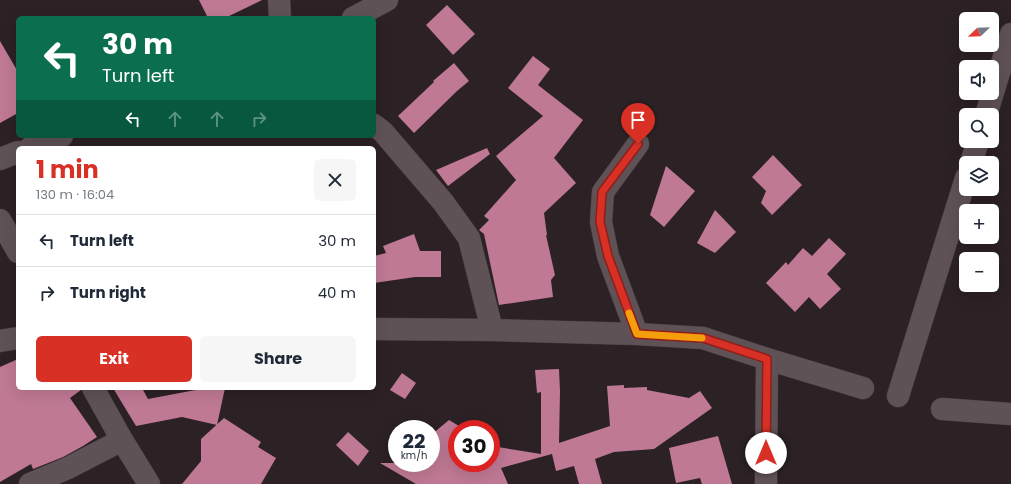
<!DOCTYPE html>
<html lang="en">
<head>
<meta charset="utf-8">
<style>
  body { margin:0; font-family:Poppins,sans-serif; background:#f6f6f7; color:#1f2937; height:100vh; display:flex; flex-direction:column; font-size:15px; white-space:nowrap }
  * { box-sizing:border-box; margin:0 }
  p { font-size:13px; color:#747a83 }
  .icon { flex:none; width:22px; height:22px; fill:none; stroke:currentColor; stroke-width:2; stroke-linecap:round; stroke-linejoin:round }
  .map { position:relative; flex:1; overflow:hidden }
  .sheet { position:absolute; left:16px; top:146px; width:360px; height:244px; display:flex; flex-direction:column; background:#fff; border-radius:6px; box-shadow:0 4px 16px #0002 }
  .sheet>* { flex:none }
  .guide { position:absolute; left:16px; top:16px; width:360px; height:122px; border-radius:6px; box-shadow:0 4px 16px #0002; background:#0b6e4f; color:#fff; overflow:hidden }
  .needle { width:26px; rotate:247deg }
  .tools { position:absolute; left:959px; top:12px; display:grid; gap:8px }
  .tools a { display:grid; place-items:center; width:40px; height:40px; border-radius:6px; background:#fff; box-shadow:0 4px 16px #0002; font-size:20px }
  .speed { position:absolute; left:388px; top:420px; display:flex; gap:8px; font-size:20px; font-weight:700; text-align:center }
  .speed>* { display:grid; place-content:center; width:52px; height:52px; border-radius:50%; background:#fff; box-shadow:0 4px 16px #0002; line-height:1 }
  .speed small { font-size:10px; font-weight:400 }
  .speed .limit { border:6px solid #d22; background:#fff; color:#111 }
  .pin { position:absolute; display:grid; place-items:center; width:34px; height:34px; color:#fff; margin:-41px -17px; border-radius:50% 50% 50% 0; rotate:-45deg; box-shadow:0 0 4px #0007 }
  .pin .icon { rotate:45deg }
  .me { position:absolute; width:44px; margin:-22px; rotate:0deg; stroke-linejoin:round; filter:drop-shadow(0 0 3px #0008) }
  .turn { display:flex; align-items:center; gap:14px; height:84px; padding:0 20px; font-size:18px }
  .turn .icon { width:52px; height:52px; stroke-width:2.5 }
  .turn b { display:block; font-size:28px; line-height:34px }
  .lanes { display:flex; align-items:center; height:38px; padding:0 20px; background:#0003; justify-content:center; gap:20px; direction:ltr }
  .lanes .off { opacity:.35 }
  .round { display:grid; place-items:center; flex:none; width:42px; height:42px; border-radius:6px; background:#f6f6f7 }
  .summary { display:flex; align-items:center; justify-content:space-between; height:68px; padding:0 20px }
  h1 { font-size:24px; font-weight:700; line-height:30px; color:#d93025 }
  .button { display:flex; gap:8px; margin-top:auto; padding:8px 20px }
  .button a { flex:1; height:46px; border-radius:6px; background:#d93025; color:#fff; font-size:16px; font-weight:700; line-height:46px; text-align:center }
  .button a+a { background:#f6f6f7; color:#1f2937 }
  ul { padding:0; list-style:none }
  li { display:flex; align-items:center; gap:12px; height:52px; padding:0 20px; border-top:1px solid #e0e1e3 }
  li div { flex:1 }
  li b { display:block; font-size:15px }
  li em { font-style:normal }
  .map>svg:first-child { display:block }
</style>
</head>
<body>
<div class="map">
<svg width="1011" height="484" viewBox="0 0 1011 484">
  <rect width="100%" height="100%" fill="#2c2125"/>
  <!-- building -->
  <path fill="#bf7995" d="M199,0h63l-37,18h-17z
    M447,5l28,29 -22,21 -27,-30z
    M0,41l18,31v41l-18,10z
    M533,56l17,13 -12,16 45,35 -29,38 22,25 -32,30 3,22h-1l9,40 -4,5 2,17 -54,8 -15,-71 -5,-4 10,-10 -5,-4 32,-36 -20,-24 47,-40 -35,-28z
    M454,63l15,18 -12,10 -43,42 -16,-17 36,-34 -1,-1z
    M487,148l3,6 -42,32 -12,-16z
    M773,155l29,30 -30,30 -11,-12 5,-12 -14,-14z
    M666,166l29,25 -31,36 -14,-12z
    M715,210l21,22 -21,21 -18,-10z
    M414,234l6,17h21v26h-26l-41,6v-27l12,-3 -3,-7z
    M829,238l17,16 -19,20 14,15 -21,20 -11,-12 -14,15 -29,-29 20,-21 2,3 15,-17 9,8z
    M18,359v29h63v2l-11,8 27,39 -14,9 -20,11 -30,12 -2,-5 -31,18v-115z
    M559,369l1,22 -1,52 51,-17 -3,-40 17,-1v3l23,-1v3l42,8 11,-7 12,17 -58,41 -40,3 -19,7 7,25h-23l-5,-18 -18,5 -4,-17 -51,14 7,16h-92l-36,-21h51v-28l18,-15 15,9h-7v34h34v-10l7,-6 43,7v-62l-4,1 -2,-23z
    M402,373l14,10 -11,16 -15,-9z
    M113,388h29l6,11 58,-11h19l-8,37 -35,-8 -46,9z
    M224,418l37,24 -3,5 18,11 -15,26h-79l19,-23v-22z
    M348,432l21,19 -11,15 -22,-21z
    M718,436l14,48h-30l-2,-6 -24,5 -7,-35z"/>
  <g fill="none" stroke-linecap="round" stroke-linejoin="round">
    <defs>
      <path id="minor" d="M279,0l1,18
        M353,18l34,-18
        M986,115l25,-81
        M374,125l9,7 60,70 26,36 23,92
        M30,148l32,-12
        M0,159l18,-7
        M971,163l7,-22
        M0,220l18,32
        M374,329l118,1 145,4 66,4 64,21 96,29
        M637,334l-29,-78 -7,-34 2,-30 35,-48
        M0,341l18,-3
        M93,388l29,52 27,44
        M898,396l68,-218
        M942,409l69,5
        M30,484l38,-16 54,-28
        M766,484l1,-125"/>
    </defs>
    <!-- minor casing -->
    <use href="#minor" stroke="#463d41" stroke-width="23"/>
    <!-- minor -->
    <use href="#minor" stroke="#5f5257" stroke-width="22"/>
  </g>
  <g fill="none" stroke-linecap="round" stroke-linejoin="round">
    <defs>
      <path id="route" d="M638,144l-36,48 -2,30 8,34 29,78 66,4 64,21 -1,94"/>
    </defs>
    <!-- route casing -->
    <use href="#route" stroke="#8d1f18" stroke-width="10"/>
    <!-- route -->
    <use href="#route" stroke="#d93025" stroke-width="7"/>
    <!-- slow -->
    <path stroke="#f59e0b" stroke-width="7" d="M629,313l8,21 65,4"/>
  </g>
</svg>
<div class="tools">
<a><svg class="needle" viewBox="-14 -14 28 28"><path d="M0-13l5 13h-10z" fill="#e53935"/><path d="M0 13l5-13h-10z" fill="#747a83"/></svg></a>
<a><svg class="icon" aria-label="sound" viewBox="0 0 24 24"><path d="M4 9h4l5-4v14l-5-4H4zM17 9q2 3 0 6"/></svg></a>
<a><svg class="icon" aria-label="search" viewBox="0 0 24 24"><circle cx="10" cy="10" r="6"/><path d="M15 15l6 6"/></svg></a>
<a><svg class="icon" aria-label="layers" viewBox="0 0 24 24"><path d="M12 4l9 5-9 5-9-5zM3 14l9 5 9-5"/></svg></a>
<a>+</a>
<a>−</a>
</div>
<div class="speed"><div>22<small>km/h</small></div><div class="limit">30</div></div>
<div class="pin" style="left:638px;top:144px;background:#d93025"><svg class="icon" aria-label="arrive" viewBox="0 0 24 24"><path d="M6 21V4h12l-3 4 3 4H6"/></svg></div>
<svg class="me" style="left:766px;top:453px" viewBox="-20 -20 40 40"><circle r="19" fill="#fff"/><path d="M0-13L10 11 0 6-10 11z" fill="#d93025"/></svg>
<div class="guide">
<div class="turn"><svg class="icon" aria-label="left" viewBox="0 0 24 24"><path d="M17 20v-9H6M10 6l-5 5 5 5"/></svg><div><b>30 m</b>Turn left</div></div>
<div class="lanes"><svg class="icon" aria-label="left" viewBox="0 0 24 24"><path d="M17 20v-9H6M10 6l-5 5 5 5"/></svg><svg class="icon off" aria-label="ahead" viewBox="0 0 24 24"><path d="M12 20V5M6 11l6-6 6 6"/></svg><svg class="icon off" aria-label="ahead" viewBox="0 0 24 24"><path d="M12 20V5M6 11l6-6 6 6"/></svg><svg class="icon off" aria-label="right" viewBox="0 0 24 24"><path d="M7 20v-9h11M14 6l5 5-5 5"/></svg></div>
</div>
<section class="sheet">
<div class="summary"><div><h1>1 min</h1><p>130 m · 16:04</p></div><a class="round"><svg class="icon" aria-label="close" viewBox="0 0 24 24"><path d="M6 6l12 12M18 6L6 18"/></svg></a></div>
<ul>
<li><svg class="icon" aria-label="left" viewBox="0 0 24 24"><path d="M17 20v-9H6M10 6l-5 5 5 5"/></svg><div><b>Turn left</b></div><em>30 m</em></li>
<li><svg class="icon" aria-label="right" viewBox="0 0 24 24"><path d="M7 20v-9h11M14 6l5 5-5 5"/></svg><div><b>Turn right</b></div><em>40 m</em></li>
</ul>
<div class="button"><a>Exit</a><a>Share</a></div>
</section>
</div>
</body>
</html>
